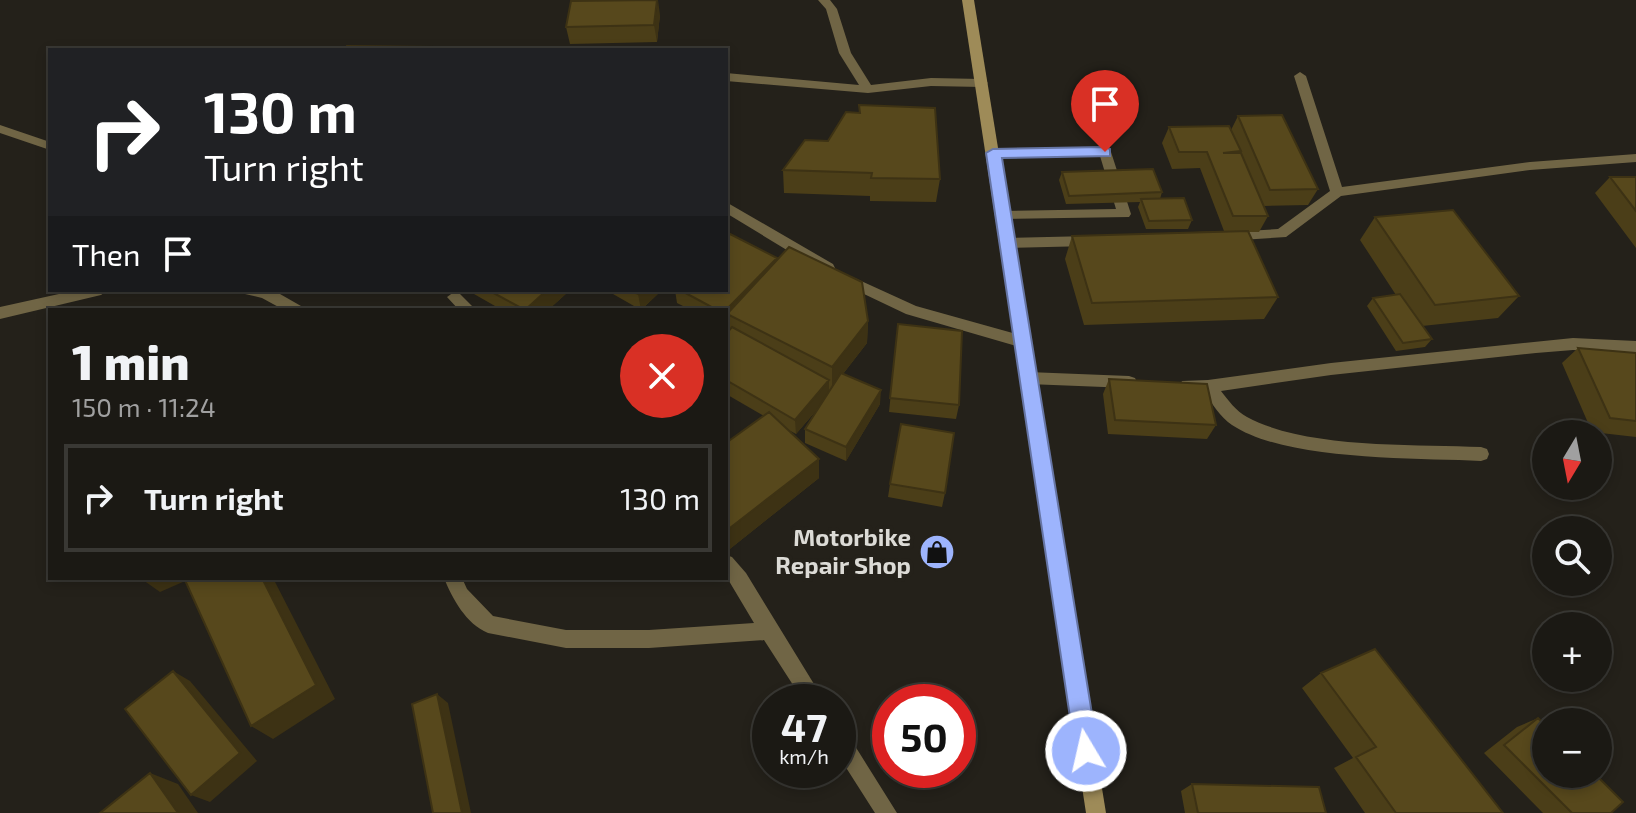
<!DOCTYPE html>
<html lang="en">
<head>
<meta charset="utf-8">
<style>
  body { margin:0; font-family:"Exo 2",sans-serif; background:#282622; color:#f1f3f6; height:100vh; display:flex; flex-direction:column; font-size:30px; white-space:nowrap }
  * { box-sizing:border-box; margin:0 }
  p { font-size:26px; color:#a0a0a0 }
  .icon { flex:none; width:44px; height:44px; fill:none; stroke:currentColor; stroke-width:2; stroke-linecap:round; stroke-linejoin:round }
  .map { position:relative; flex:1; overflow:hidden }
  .details { position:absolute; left:48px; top:308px; width:680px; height:272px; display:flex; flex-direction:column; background:#1b1914; border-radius:0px; box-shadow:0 4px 12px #0003,0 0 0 2px #393834 }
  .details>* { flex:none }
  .banner { position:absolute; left:48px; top:48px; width:680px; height:244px; border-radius:0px; box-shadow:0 4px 12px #0003,0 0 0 2px #393834; background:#202124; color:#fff; overflow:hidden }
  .needle { width:52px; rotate:190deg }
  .controls { position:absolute; left:1532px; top:420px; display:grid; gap:16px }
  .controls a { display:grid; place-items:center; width:80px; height:80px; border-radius:50%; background:#1b1914; box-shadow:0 4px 12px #0003,0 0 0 2px #393834; font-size:40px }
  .speed { position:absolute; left:752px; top:684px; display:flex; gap:16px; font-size:40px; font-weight:700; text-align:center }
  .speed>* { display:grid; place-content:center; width:104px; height:104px; border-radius:50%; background:#1b1914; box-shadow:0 4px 12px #0003,0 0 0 2px #393834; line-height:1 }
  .speed small { font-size:20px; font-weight:400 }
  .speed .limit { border:12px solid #d22; background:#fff; color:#111 }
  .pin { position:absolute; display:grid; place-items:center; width:68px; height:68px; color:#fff; margin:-82px -34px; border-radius:50% 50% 50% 0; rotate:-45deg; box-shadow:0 0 8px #0007 }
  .pin .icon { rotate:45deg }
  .me { position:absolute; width:88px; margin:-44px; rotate:351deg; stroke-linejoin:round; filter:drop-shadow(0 0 6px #0008) }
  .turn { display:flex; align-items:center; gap:28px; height:168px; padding:0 24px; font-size:36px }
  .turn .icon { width:104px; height:104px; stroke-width:2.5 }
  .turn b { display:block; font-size:56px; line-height:68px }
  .then { display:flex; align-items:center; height:76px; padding:0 24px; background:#0003; gap:16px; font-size:30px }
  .round { display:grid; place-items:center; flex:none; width:84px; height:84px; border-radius:42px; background:#282622 }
  .overview { display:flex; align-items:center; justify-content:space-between; height:136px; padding:0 24px }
  h1 { font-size:48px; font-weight:800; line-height:60px }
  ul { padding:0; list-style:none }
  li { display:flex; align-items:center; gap:24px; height:108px; margin:0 16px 12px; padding:0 8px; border:4px solid #393834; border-radius:0px }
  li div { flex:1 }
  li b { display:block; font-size:30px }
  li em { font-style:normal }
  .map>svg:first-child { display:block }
</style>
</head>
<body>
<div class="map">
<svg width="1636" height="813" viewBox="0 0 1636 813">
  <rect width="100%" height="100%" fill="#24211a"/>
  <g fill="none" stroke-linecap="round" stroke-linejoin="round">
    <!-- service -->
    <path fill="#706545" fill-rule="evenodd" d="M1300,72l6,4 36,111 188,-25 106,-8v8l-106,8 -189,26 -55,41 -61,4 -2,-4 2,-4 5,-1 48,-3 52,-38 -36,-115z
      M1105,148l6,4 20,62 -2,3 -131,2 -2,-3 7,-5 113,-2 -16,-53 -107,1 -5,-1v-6z
      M1090,236l7,5 -7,5 -83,2 -7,-5 7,-5z
      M1573,338l63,3v12l-63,-3 -37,3 -205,22 -110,16c7,9 15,20 26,26 59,32 167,27 234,30l6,2 2,5 -2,5 -6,2c-66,-3 -195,0 -249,-36 -12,-8 -20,-22 -28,-33l-22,-3 -2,-4 2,-4 26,-1 123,-17z
      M1028,372l101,4 6,2 2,4 -2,4 -6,2 -101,-4 -6,-2 -2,-4 2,-4z"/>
    <!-- minor -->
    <path fill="#706545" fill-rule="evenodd" d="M818,0h12l7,9 14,44 20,32 60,-7 51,1 6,4 -6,4 -51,-1 -63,7 -142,-12v-8l133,12 -20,-32 -13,-44z
      M0,125l50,17v8l-50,-17z
      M726,202l107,62 2,4 -2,4h-10l-97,-59z
      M848,275l68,31 107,30 8,6 -8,6 -117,-34 -63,-30 -2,-4z
      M77,290h31l-7,5 -101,24v-12z
      M243,290h30l28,16 2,4h-19l-22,-12 -17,-4z
      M454,292l5,1 17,17h-17l-12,-13z
      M726,555l6,2 14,16 79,129h-21l-40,-62 -115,8h-83l-78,-15c-22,-9 -36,-35 -44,-55h18l5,11 26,27 73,14h83l105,-7 -28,-47z
      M838,727l7,3 52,83h-22l-37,-58z"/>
    <!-- secondary -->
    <path fill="#9e8b58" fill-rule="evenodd" d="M962,0h12l132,813h-20z"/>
  </g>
  <!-- wall -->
  <path fill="#4b3e18" d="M660,15l-3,27 -87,2 -4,-17z
    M859,105l81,74 -4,23 -66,-1v-5l-86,-3 -1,-23 45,-29 31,-28z
    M1238,116l80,73 -10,16 -44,1 4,10 -9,16h-11l30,65 -14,22 -180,6 -19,-66 7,-23 152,-5 -24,-63 -28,1 -10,-26 7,-16 62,3z
    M1062,172l100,20 -2,7 32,21 -4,9h-42l-8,-22 2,-5 -74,2 -7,-24z
    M1610,177h26v71l-41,-55z
    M1375,217l144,79 -21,22 -76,8 10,13 -7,8 -29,4 -29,-45 6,-8 23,-3 -36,-55z
    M777,260l91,61 -1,22 -24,31 37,30 -34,57 -41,-18v-14l16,-24 -25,29 -11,-6 34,31v19l-93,74v-109l38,-27 -38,-22v-60l3,-4 -3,-20h-35l-14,-7 -2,-13h51z
    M472,290h95l1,2 -20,18h-46l-28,-16z
    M606,290h56l-21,20z
    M898,324l61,81 -3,14 -67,-7z
    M1578,348l58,5v84l-44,-5 -30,-69z
    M1109,379l107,46 -9,14 -99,-5 -5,-40z
    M890,484l55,9 -3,14 -54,-10z
    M1321,673l182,140h-138l-31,-45 19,-10 -51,-70z
    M1538,718l73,95h-68l-59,-60 33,-26z
    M1192,784l134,29h-141l-4,-22z"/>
  <!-- shaded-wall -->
  <path fill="#3d3214" d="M658,0l2,15 -3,27 -3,-17z
    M777,258l1,16 -51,40 2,11 -3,3v-18z
    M547,290h20l1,2 -20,18h-23z
    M642,290h20l-21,20 -3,-16z
    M868,321l-1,22 -35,45v-21z
    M829,380v15l-33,39 -1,-14z
    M881,390l-1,14 -34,57v-14z
    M819,459v19l-93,74v-21z
    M147,578h45l-32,14 -17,-12z
    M262,578h11l62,121 -62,40 -22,-13z
    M173,671l17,10 67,80 -47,41 -19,-7z
    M437,694l11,9 23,110h-9z
    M150,773l28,11 20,29h-20z"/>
  <!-- building -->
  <path fill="#57481c" stroke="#3d3214" stroke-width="2" d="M657,0l-3,25 -88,2 5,-26z
    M347,46l85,1 -1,3h-85z
    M859,105l76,3 5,71 -69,-1 1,-5 -89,-3 22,-30 23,1 18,-29 14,1z
    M1282,115l36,74 -48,1 -32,-74z
    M1229,126l12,25 -18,2h18l27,63h-35l-26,-64h-28l-10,-25z
    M1153,169l9,23 -93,4 -7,-24z
    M1610,177h26v34z
    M1184,198l8,22 -43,1 -8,-22z
    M1453,210l66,86 -84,9 -60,-88z
    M1248,231l30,66 -186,6 -20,-67z
    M730,234l47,24 -51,52h-9l-37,-20h46v-52z
    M789,247l73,35 6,39 -36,46 -105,-53z
    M488,290h59l-22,20z
    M630,290h12l-4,4z
    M1400,294l32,45 -29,4 -30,-45z
    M898,324l64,7 -3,74 -69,-7z
    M732,327l97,53 -34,40 -69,-40v-46z
    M1578,348l58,5v68l-26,-3z
    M841,373l40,17 -35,57 -41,-18z
    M1109,379l98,5 9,41 -101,-5z
    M769,412l50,47 -93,72v-88z
    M901,424l53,9 -9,60 -55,-9z
    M184,578h78l54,107 -65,41z
    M1375,649l128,164h-107l-40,-56 20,-10 -55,-74z
    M173,671l67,82 -49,42 -66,-86z
    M437,694l25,119h-29l-21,-109z
    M1538,718l8,8v48h49l28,28 -12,11h-39l-68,-68z
    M150,773l28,40h-78z
    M1192,784l127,3 7,26h-128z"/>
  <!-- route -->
  <path fill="#9db4fd" stroke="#6675a4" stroke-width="2" d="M1105,147l5,2v7l-108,2 96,593 -3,8 -9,4 -8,-4 -3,-8 -89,-598 7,-4z"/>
  <!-- icons -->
  <defs>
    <symbol id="shop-disc" viewBox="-11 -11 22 22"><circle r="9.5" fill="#9db4fd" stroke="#24211a"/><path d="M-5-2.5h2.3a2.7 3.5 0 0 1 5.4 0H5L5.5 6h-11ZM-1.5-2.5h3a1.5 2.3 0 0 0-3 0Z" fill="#111"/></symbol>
  </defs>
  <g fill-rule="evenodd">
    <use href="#shop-disc" x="917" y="532" width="40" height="40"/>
  </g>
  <g text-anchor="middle" stroke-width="8" stroke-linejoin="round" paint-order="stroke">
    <!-- poi labels -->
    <g font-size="24" font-weight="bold" fill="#dcdbd6" stroke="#24211a" text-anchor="end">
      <text x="911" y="546">Motorbike<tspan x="911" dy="28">Repair Shop</tspan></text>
    </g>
  </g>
</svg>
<div class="controls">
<a><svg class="needle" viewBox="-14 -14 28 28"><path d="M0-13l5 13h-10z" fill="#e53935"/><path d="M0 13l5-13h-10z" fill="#a0a0a0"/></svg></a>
<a><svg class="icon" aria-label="search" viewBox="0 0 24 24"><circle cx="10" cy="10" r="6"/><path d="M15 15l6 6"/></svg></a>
<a>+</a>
<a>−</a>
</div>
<div class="speed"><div>47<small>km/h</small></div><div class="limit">50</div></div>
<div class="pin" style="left:1105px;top:152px;background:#d93025"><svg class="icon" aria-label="arrive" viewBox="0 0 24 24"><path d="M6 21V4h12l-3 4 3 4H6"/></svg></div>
<svg class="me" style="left:1086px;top:751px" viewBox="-20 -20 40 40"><circle r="17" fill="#9db4fd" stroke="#fff" stroke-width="3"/><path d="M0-11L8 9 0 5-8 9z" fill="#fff"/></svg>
<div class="banner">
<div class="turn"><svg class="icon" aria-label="right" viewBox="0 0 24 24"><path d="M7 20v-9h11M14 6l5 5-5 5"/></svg><div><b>130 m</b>Turn right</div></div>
<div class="then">Then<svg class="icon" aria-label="arrive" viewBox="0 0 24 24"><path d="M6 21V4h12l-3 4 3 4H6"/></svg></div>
</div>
<section class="details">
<div class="overview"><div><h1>1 min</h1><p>150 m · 11:24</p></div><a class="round" style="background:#d93025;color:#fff"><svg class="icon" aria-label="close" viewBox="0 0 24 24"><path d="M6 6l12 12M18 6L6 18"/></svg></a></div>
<ul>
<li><svg class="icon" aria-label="right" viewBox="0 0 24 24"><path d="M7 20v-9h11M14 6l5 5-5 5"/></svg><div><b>Turn right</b></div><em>130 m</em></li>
</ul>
</section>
</div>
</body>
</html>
